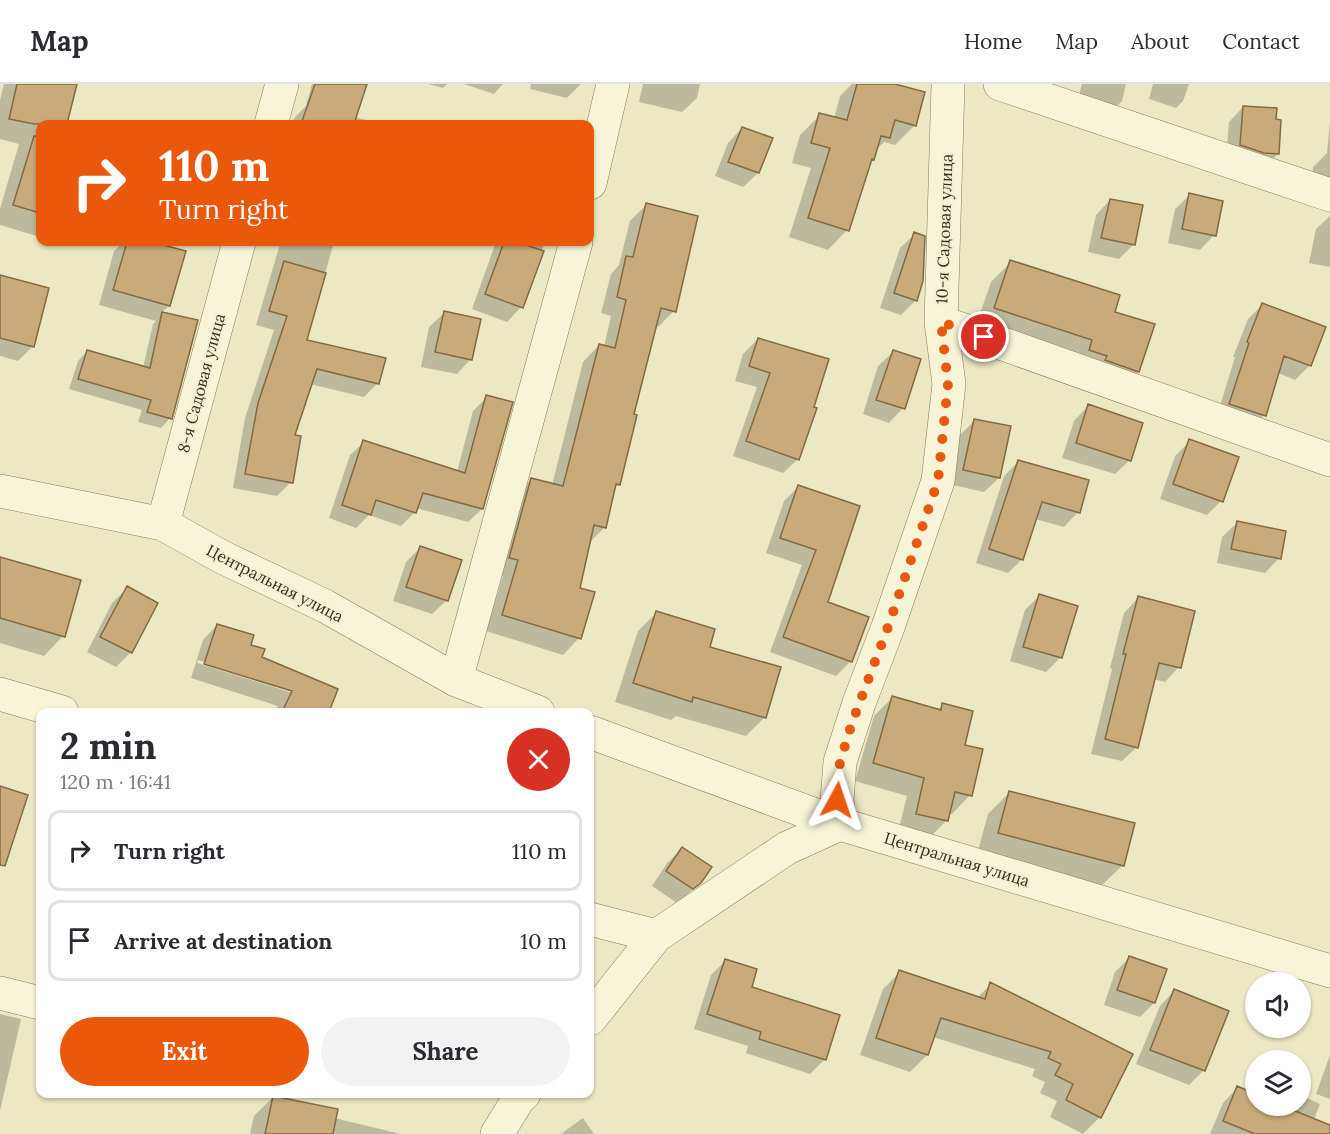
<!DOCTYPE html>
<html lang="en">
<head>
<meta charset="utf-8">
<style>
  body { margin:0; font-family:Lora,serif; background:#f2f2f3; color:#2b2b33; height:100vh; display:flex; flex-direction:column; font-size:22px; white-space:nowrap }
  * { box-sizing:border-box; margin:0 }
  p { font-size:20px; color:#7c7c81 }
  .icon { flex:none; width:33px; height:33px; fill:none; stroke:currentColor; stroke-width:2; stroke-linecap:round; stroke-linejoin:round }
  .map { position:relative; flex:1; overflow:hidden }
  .details { position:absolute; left:36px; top:624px; width:558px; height:390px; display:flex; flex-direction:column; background:#fff; border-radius:12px; box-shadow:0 2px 4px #0004 }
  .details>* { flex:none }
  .guide { position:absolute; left:36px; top:36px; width:558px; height:126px; border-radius:12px; box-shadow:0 2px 4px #0004; background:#ea580c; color:#fff; overflow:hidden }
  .fabs { position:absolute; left:1245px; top:888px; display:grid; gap:12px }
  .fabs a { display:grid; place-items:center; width:66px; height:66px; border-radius:50%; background:#fff; box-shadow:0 2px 4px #0004; font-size:30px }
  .pin { position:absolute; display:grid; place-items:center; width:51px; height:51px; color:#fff; margin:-26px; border:3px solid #fff; border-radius:50%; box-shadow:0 2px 6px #0007 }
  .me { position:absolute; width:66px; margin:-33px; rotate:5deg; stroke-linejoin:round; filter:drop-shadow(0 0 4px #0008) }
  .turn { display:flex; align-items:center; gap:21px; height:126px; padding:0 24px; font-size:27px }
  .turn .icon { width:78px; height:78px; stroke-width:2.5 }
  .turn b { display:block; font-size:42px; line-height:51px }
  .round { display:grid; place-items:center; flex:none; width:63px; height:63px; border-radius:32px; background:#f2f2f3 }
  .overview { display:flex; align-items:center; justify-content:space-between; height:102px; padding:0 24px }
  h1 { font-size:36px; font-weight:800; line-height:45px }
  .primary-button { display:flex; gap:12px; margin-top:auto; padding:12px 24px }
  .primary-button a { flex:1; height:69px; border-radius:36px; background:#ea580c; color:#fff; font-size:24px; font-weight:800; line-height:69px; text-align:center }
  .primary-button a+a { background:#f2f2f3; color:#2b2b33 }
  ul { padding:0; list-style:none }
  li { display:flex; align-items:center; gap:18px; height:81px; margin:0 12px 9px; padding:0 12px; border:3px solid #e1e1e2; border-radius:12px }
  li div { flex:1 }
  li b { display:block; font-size:22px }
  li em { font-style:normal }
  header { display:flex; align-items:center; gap:36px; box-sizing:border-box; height:84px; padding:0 30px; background:#fff; border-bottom:2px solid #e1e1e2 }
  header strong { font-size:28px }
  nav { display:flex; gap:33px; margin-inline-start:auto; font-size:21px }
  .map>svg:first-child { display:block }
</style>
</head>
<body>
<header>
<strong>Map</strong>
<nav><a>Home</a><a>Map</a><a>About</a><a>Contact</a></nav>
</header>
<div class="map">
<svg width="1330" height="1050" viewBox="0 0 1330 1050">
  <rect width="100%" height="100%" fill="#ece8c4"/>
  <!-- shadow -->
  <path fill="#0003" fill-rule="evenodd" d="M4,0h72l-10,40h-26v113l-40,-12v-16l19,-65 -19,-5v-39z
    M312,0h53l-10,33 11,3 -2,4h-72l3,-7 11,-11z
    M428,0h19l-4,4z
    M464,0h39l-9,10z
    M531,0h50l-14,14 -37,-9z
    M643,0h57l-3,14 -15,14 -43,-10z
    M852,0h37l26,41 -20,20 -11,-3 -9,9 -2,8 -4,5 -22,66 -19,20 -39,-13 22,-69 -19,-5 8,-28 20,-20 14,4 6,-23z
    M1082,0h44l-4,17 -15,15 -31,-9z
    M1153,0h36l-6,17 -7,7 -27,-9z
    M1243,23l32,14 3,33 -15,14 -37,-9 3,-37z
    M1330,38v74l-18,-8 1,-21 14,-14z
    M742,44l29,11 -13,34 -15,14 -28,-11 13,-33z
    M1190,111l24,40 -14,15 -32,-7 7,-34z
    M1110,116l24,44 -15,15 -31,-7 8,-37z
    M646,121l28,106 -16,16 -3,-1 -23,90 -13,68 -5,5 -9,38 -16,16 -11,46 1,49 -16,17 -77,-24 17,-55 -9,-2 21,-78 16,-16 21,5 31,-123 16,-17 5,2 7,-31 -10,-3 10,-39 8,-9 11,-44z
    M1330,132v51l-21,-4 7,-34z
    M915,150l7,47 -7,20 -14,14 -21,-7 20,-60z
    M124,158h22l38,10 -15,54 -8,7 36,9 -27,96 -9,10 -23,-6 4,-12 -73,-21 9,-28 9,-10 56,17 10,-44 3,-3 -57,-16 15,-54z
    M275,158h59l-28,99 72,42 -14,14 -54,-13 -17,52 -2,46 -14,14 -44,-8 12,-70 29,-88 -18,-5 24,-81 -6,-1z
    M496,158h49l-24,65 -14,15 -35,-13z
    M1011,178l102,51 40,12 -15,47 -20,20 -143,-64 16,-46z
    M0,193l33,69 -15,15 -18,-5z
    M1262,221l48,60 -15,15 -17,-7 -14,42 -14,15 -34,-11 19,-62h-2l15,-38z
    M444,229l27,46 -14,15 -36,-7 8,-40z
    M758,255l55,69 -15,51 -15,14 -50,-17 24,-69 -22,-6 8,-27z
    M893,268l10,56 -14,15 -26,-9 15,-48z
    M487,313l-5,112 -14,13 -52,-14 -1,4 -14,14 -32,-11 -13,13 -27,-10 21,-63 14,-13 93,30 16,-61z
    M1088,322l42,54 -15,14 -53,-16 12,-37z
    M975,336l24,58 -15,14 -35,-8 11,-49z
    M1190,357l31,60 -14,14 -47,-16 15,-43z
    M1018,378l60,50 -14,15 -29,-8 -13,40 -14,14 -32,-10 28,-87z
    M798,403l60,20 -32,96 25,58 -15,15 -66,-24 32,-87 -36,-12 18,-52z
    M1237,439l42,35 -14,15 -48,-10 5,-26z
    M420,464l27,52 -15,14 -39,-13 13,-39z
    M0,474l63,78 -19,20 -44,-13z
    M127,504l29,16 -26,49 -14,14 -29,-15 25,-49z
    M1039,512l22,61 -15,15 -36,-11 15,-51z
    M1138,514l41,69 -14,15 -12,-3 -16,68 -15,14 -31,-7 21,-85 -2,-1 14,-55z
    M657,528l51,36 57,69 -19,19 -70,-20 -5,4 -56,-18 23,-71z
    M217,541l32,21 11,12 68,51 9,3h-62l3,-6 -87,-28 12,-38zM198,576l91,28 4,5 -96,-30z
    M893,613l44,13 6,-5 20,41 7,49 -18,19 -4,-1 -2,8 -18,18 -30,-7 9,-36 -52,-15 19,-65z
    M1009,709l114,72 -22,21 -124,-32 11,-40z
    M682,765l18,33 -16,16 -7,5 -25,-17 15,-23z
    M1129,874l25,45 -14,14 -36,-12 11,-33z
    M725,877l25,27 75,71 -15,15 -64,-21 2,-7 -54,-17 17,-54z
    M900,888l77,26 14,-14 140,71 -31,62 -17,17 -33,-17 7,-16 -17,-8 5,-11 -13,-6 3,-7 -102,-32 -6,18 -17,17 -50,-17 23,-66z
    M1174,907l30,79 -15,15 -53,-21 24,-58z
    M0,930l21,5 -21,92z
    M1330,971v44l-14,-5z
    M1237,1004l19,18h44v-11l20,9 -12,30h-98l13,-31z
    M273,1013l61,21 67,16h-151l4,-18z
    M583,1034l11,16h-33z"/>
  <!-- building -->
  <path fill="#c9ab7b" stroke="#846942" stroke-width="1.5" d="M17,0h60l-10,40h-33l-25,-5z
    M315,0h52l-13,40h-53z
    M857,0h38l30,8 -9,34 -21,-6 -5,18 -9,-2 -7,24 -2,-1 -23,72 -41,-13 22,-70 -19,-5 8,-30 28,7z
    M1243,22l34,2 -1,11 5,1 -2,34 -15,-1 -24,-8z
    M742,43l31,11 -14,35 -31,-11z
    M34,52l6,1v76l-27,-8z
    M1189,109l34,8 -7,35 -34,-7z
    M1110,115l33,6 -8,40 -34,-7z
    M646,119l52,13 -22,96 -15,-4 -27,106 3,1 -17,70 -4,-1 -10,44 -12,-3 -14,63 15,4 -14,47 -79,-24 16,-55 -9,-2 22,-80 32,8 36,-142 16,4 11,-48 -9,-3 9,-41 7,1z
    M914,148l11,4 -2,45 -6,20 -23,-8z
    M127,158h25l34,9 -16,55 -57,-16z
    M504,158h13l27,9 -21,57 -38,-14z
    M1010,176l110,35 -5,17 40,12 -16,48 -34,-12 2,-4 -18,-6 3,-10 -98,-32z
    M284,177l42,12 -19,67 79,18 -7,26 -62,-15 -22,66 6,1 -8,47 -48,-9 13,-71 29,-87 -18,-5z
    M0,191l49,13 -15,59 -34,-9z
    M1262,219l64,24 -15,39 -27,-10 -18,60 -37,-12 20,-61 -2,-1z
    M444,227l37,8 -9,41 -37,-8z
    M162,228l36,8 -26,99 -25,-7 4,-12 -73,-21 9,-29 63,18z
    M758,254l71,21 -15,48 3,1 -18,52 -53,-19 24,-68 -21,-7z
    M893,266l28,9 -16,50 -29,-9z
    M486,311l27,7 -30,107 -60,-16 -7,20 -40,-13 -5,15 -29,-10 21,-65 102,33z
    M1088,320l55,19 -12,38 -55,-18z
    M974,335l37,7 -11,52 -37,-8z
    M1189,355l50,18 -16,45 -50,-18z
    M1018,376l71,20 -9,33 -38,-11 -19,58 -34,-11z
    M798,401l62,21 -32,96 41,15 -17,45 -69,-25 33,-87 -36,-12z
    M1237,437l49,10 -5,28 -50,-10z
    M420,462l42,14 -14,41 -42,-14z
    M0,473l81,23 -16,57 -65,-19z
    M127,502l31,17 -26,50 -32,-16z
    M1039,510l39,12 -16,52 -39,-11z
    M1138,512l57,15 -14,57 -22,-5 -21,85 -33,-9 21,-85h-3z
    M656,527l59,18 -5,18 71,20 -15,51 -73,-21 -1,5 -59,-19z
    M217,540l37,11 -3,10 14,4 -3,8 76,32 -9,23h-47l10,-21 -88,-27z
    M892,612l49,14 1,-7 31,8 -8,34 18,4 -11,47 -17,-4 -7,29 -32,-7 8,-36 -51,-15z
    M0,702l28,9 -23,71 -5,-1z
    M1009,707l126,32 -11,43 -126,-33z
    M682,763l30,20 -11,16 -8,6 -27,-18z
    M1129,872l38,13 -12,34 -38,-13z
    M725,875l32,10 -5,18 88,28 -14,45 -67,-21 2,-7 -54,-18z
    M899,886l86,29 5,-17 143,72 -32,64 -35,-18 7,-16 -18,-9 6,-11 -13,-6 3,-6 -110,-34 -13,37 -52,-17z
    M1174,905l55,22 -24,60 -55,-21z
    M1237,1002l19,8v12h27l47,19v9h-75l-32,-13z
    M273,1012l65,13 -5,25h-68z"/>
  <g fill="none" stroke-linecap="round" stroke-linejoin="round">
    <defs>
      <path id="minor" d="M1000,0l330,111
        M271,40l11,-40
        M590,99l23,-99
        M941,238l389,138
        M0,407l163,33 59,33 103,49 131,74 82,32
        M163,440l76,-282
        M456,596l120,-438
        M0,610l62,18
        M590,648l250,92 490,147
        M590,835l66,17
        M0,909l40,10
        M590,935l66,-83 131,-88 53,-24 -3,-24 3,-38 19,-59 29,-76 50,-146 11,-97 -8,-62 7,-238
        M497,1050l22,-36 5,-4"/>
    </defs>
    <!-- minor casing -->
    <use href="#minor" stroke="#867b5b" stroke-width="34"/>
    <!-- minor -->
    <use href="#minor" stroke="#f7f4d7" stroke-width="33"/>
  </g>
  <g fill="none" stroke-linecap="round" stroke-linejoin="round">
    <!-- route -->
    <path stroke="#ea580c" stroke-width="10" stroke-dasharray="0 18" d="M837,716l3,-38 12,-39 36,-96 50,-146 10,-97 -7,-62 43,15"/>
  </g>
  <g text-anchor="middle" stroke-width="4.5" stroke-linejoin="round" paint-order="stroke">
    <!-- street labels -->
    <g font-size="16" fill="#372f1e" stroke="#f4f1d3">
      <text transform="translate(944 145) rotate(-88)" y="6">10-я Садовая улица</text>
      <text transform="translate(201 299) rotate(-75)" y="6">8-я Садовая улица</text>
      <text transform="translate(275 499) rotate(27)" y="6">Центральная улица</text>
      <text transform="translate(957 775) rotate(17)" y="6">Центральная улица</text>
    </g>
  </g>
</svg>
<div class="fabs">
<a><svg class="icon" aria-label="sound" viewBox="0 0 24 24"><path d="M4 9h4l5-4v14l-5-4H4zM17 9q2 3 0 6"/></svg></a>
<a><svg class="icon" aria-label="layers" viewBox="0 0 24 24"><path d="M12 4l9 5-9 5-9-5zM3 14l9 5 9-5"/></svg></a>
</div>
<div class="pin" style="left:984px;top:253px;background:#d93025"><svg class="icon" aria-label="arrive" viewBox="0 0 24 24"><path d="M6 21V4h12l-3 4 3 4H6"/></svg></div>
<svg class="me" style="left:837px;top:716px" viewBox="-20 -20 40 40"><path d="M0-17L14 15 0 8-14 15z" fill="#ea580c" stroke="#fff" stroke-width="4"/></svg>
<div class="guide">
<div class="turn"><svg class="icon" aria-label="right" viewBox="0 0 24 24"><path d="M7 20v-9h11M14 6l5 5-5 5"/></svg><div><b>110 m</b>Turn right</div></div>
</div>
<section class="details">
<div class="overview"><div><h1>2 min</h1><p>120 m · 16:41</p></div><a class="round" style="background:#d93025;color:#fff"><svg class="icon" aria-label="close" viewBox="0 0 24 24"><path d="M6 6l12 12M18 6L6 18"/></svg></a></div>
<ul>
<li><svg class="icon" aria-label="right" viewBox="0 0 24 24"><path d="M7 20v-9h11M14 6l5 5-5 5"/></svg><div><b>Turn right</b></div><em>110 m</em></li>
<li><svg class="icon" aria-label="arrive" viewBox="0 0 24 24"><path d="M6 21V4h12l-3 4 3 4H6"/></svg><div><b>Arrive at destination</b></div><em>10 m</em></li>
</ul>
<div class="primary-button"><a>Exit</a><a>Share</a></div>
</section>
</div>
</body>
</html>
